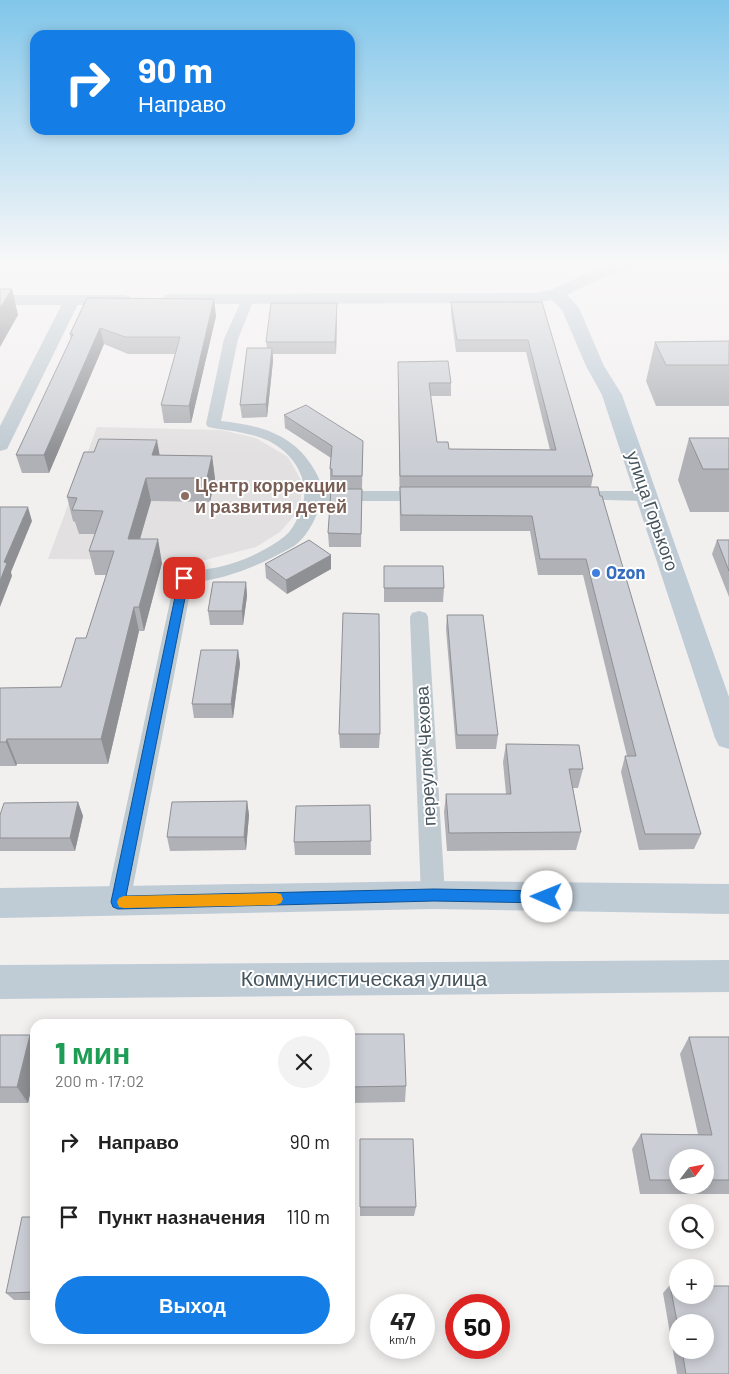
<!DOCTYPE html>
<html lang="ru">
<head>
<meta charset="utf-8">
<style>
  body { margin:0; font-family:Barlow,sans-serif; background:#f2f2f2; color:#222; height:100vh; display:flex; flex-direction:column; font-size:19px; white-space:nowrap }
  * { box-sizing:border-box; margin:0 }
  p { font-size:16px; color:#767676 }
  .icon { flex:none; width:28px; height:28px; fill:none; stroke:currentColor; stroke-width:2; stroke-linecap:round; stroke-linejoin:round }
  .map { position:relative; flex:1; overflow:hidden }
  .side { position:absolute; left:30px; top:1019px; width:325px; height:325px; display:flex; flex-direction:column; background:#fff; border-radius:15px; box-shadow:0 2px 12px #0003 }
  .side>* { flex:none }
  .guide { position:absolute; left:30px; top:30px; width:325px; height:105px; border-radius:15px; box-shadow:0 2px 12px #0003; background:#147ee6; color:#fff; overflow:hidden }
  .needle { width:32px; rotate:58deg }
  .fabs { position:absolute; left:669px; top:1149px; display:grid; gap:10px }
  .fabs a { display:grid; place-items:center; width:45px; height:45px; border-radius:50%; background:#fff; box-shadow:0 2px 12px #0003; font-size:25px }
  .speed { position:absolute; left:370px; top:1294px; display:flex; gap:10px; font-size:25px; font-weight:700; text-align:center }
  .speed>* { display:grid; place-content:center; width:65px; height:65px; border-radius:50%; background:#fff; box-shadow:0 2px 12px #0003; line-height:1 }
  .speed small { font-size:12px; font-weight:400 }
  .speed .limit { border:8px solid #d22; background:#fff; color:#111 }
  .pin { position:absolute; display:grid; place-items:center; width:42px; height:42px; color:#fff; margin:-21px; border-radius:10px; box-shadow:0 2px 8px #0006 }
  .me { position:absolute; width:55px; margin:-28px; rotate:271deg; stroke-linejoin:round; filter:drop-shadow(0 0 4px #0008) }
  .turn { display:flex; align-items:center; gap:18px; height:105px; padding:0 25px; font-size:22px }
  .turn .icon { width:65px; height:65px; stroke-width:2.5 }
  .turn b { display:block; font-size:35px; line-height:42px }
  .round { display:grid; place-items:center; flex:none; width:52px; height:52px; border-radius:26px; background:#f2f2f2 }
  .headline { display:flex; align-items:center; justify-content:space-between; height:85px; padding:0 25px }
  h1 { font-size:30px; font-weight:800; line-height:38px; color:#1e9e55 }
  .button { display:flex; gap:10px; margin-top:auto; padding:10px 25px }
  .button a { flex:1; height:58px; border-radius:30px; background:#147ee6; color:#fff; font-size:20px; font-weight:800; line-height:58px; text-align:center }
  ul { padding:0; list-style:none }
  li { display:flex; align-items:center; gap:15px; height:75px; padding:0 25px }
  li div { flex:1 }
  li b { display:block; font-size:19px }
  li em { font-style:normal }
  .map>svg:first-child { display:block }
</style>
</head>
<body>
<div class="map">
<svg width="729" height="1374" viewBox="0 0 729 1374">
  <rect width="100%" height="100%" fill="#f2efef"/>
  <!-- education -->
  <path fill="#e3e0e1" d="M97,427l124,3 35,8 32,19 14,25 -2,27 -20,23 -24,15 -51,13 -157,-1z"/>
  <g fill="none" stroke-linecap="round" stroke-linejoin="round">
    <!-- minor -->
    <path fill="#bfcad1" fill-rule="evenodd" d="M248,295l6,4 -16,40 -17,82c35,4 68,11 89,42 6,9 11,17 12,28h105l6,2 2,3 -2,3 -6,2h-106c-4,16 -13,35 -27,45 -33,19 -64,32 -102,37l-62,319 -3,8 -9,3 -9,-3 -3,-8 69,-324 3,-4c13,-4 28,-4 41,-7 22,-5 49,-17 66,-31 6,-5 10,-12 13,-19 16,-30 0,-61 -29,-76 -17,-8 -37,-10 -56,-13l-5,-1 -2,-3 18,-85 18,-40z
      M573,491h73l6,2 2,3 -2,3 -6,2 -79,-2 -2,-3 2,-3z
      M419,611l7,2 2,4 17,278 -3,7 -9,4 -9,-4 -3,-7 -11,-278 2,-4z"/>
    <!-- tertiary -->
    <path fill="#bfcad1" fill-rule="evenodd" d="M72,295l5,2 3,3 -71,145 -2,4 -7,2v-25l64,-126 3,-3z"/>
    <!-- secondary -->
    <path fill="#bfccd6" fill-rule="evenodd" d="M617,262h25l-2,3 -41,14 -32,16 12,13 25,58 18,29 107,302v52l-10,-3 -4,-8 -113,-343 -16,-29 -24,-56 -10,-10 -18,3 -363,1 -6,-1 -2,-4 2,-4 6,-1 363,-1 17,-3 36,-17z
      M0,295h123l6,1 2,4 -2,4 -6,1h-123z
      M433,881l296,3v30l-296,-5 -433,9v-30z
      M729,960v32l-729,7v-34z"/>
  </g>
  <!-- wall -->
  <path fill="#afb1b6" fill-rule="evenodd" d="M87,298l129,18 -25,107h-27l-3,-18 14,-51h-47l-24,-10 -55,129h-27l-6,-18 55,-116 -1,-5z
    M451,302h91l51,174 -2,11 110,347 -7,15 -55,1 -18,-78 4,-16h2l-44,-181h-45l-8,-44h-130l-2,-169 53,21v13h-21l7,46 12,7 101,1 -24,-98h-70l-5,-38z
    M337,315l-1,39h-63v7l-6,56 -25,1 -2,-13 27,-57 -1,-6z
    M729,341v65h-73l-10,-25 9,-39z
    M284,415l79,26 -1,48h-30v-7h-2v-13l1,-11 -46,-30z
    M689,438h40v74h-39l-12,-32z
    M159,455l53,1 3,23 -5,23 -59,-1 -11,38 22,24 -18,68h-5l-31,133h-91l-1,2h-16v-78l61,-1 25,-49 20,-63h-11l-6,-24 6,-17h-16l-4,-12 -2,-1 -6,-24z
    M362,489l-1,58h-32l-1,-14z
    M717,540h12v57l-17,-43z
    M265,564l66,5 -44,25 -21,-16z
    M384,566l60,22 -1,14h-59z
    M246,582l1,14 -4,29h-33l-2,-14z
    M447,615l51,120 -2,14h-40l-10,-120z
    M238,650l2,14 -7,54h-39l-2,-14z
    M339,734h41l-1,14h-39z
    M506,744l77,25 -5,19h-5l8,44 -5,18 -129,1 -3,-39 2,-18h60l-3,-32z
    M247,801l2,14 -3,35 -76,1 -3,-14z
    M78,802l5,14 -8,35h-75v-36z
    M370,805l1,50h-76l-1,-13z
    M350,1034l56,52 -1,16 -55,1z
    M0,1035h30l5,9v28l-7,31h-28z
    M689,1037h40v157h-89l-8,-45 9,-15h57l-18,-80zM678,1158h27v27h-27z
    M360,1139l56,68 -2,9h-54z
    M35,1217v83h-21l-8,-7z
    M670,1285l59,89h-52l-14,-81zM678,1322l27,28h-27z"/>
  <!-- shaded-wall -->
  <path fill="#8e9094" d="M12,289l6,26 -18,32v-39z
    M214,299l2,17 -25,107 -2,-17z
    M337,303v12l-1,39 -1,-12z
    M100,328l4,16 -55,129 -5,-18z
    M272,348l1,13 -6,56 -1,-13z
    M157,440l4,23 -5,16 -4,-24z
    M212,456l3,23 -5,23 -3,-24z
    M146,478l5,23 -18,62 -5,-24z
    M28,507l4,14 -21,51 1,4 -12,31v-26l4,-19z
    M158,539l4,24 -18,68 -5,-24z
    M331,555v14l-44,25 -1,-14z
    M246,582l1,14 -4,29 -1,-14z
    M134,607l5,24 -31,133 -7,-25z
    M238,650l2,14 -7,54 -2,-14z
    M7,739l10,25 -1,2 -10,-24z
    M247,801l2,14 -3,35 -2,-13z
    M78,802l5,14 -8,35 -5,-13z
    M30,1035l5,9v28l-7,31 -11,-16z"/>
  <!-- building -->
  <path fill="#cbced4" stroke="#8e9094" d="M0,289h12l-12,19z
    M87,298l127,1 -25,107 -28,-1 19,-68h-55l-25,-9 -56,127h-28l57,-121h-3z
    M451,302h91l51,174h-193l-2,-114 50,-1 3,22h-22l8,59h11l1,7 107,1 -28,-110h-71z
    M271,303h66l-2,39h-69z
    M729,341v24h-63l-11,-23z
    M247,348h25l-6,56 -26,1z
    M306,405l57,36 -1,35h-30v-7h-2l2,-23 -48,-31z
    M689,438h40v31h-26z
    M99,439l58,1 -5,15 60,1 -5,22h-61l-18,61h30l-19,68h-5l-33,132h-94l-1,3h-6v-54l61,-1 15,-49h10l28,-87h-25l14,-40 -31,-1 5,-12 -10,-1 17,-45h10z
    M400,487h198l2,9h2l99,338h-56l-20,-78h11l-50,-197h-46l-8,-43 -131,-1z
    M331,489h31l-1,45 -33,-1z
    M0,507h28l-24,55 3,1 -7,18z
    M309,540l22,15 -45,25 -21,-16z
    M717,540h12v31z
    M384,566h59l1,22h-60z
    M213,582h33l-4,29h-34z
    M343,613l36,1 1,120h-41z
    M447,615h36l15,120h-41z
    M201,650h37l-7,54h-39z
    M506,744l73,1 4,24h-14l12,63 -132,1 -3,-39h65z
    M247,801l-3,36h-77l5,-35z
    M78,802l-8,36h-70v-23l4,-12z
    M370,805l1,36 -77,1 2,-36z
    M350,1034h54l2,52 -56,1z
    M0,1035h30l-13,52h-17z
    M689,1037h40v143h-24v-22h-27v22h-28l-9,-46 71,1z
    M360,1139h53l3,68h-56z
    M22,1217h13v75l-29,1z
    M670,1285h8v10h27v-9h24v88h-43l-4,-24h23v-28h-27v5z"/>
  <!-- sky -->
  <linearGradient id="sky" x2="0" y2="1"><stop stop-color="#81c6ea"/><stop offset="0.58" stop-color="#f9f8f8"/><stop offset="1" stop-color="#f9f8f8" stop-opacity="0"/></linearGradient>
  <rect width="729" height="455" fill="url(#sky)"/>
  <!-- route -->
  <path fill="#147ee6" stroke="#0d5296" d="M184,575l5,3 -63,318 308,-7 113,2 5,2 2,4 -2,4 -5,2 -113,-2 -316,8 -5,-2 -2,-5 68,-324z"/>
  <!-- slow -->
  <path fill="#f59e0b" d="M276,893l5,1 2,5 -2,4 -5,2 -152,3 -5,-1 -2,-5 2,-4 5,-2z"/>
  <!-- markers -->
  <circle fill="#8d6e63" stroke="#fff" stroke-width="2" cx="185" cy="496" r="5"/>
  <circle fill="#3f7fe0" stroke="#fff" stroke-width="2" cx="596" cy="573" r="5"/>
  <g text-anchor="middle" stroke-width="4" stroke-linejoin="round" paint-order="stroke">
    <!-- education labels -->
    <g font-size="18" font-weight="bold" fill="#785e54" stroke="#fff" text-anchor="start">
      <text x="195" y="492">Центр коррекции<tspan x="195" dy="21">и развития детей</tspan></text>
    </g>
    <!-- street labels -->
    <g font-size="18" fill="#46545d" stroke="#fff">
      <text transform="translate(652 511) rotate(71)" y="6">улица Горького</text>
      <text transform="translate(426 756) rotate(-93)" y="6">переулок Чехова</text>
    </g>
    <!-- shop labels -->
    <g font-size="18" font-weight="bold" fill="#366cbe" stroke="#fff" text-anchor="start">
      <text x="606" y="579">Ozon</text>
    </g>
    <!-- near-street labels -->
    <g font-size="21" fill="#46545d" stroke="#fff">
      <text x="364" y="986">Коммунистическая улица</text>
    </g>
  </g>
</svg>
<div class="fabs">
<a><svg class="needle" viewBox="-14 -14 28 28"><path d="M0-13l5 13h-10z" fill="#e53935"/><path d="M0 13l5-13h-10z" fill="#767676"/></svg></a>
<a><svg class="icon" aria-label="search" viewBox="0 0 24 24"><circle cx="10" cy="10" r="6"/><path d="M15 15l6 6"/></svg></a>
<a>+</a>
<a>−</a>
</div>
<div class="speed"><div>47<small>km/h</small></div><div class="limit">50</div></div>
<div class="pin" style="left:184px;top:578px;background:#d93025"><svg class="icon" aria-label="arrive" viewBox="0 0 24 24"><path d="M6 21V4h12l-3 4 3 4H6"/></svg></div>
<svg class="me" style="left:547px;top:897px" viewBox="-20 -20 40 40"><circle r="19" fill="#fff"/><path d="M0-13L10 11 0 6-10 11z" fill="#147ee6"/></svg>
<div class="guide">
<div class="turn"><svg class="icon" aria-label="right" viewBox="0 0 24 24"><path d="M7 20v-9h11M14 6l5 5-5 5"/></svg><div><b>90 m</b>Направо</div></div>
</div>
<section class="side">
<div class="headline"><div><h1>1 мин</h1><p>200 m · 17:02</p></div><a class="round"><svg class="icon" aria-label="close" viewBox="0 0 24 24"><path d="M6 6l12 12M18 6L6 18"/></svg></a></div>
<ul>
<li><svg class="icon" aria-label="right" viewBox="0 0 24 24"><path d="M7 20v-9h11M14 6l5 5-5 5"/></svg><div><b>Направо</b></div><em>90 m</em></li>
<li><svg class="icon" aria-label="arrive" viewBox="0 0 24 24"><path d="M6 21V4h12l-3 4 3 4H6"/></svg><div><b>Пункт назначения</b></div><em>110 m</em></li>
</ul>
<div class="button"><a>Выход</a></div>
</section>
</div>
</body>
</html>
